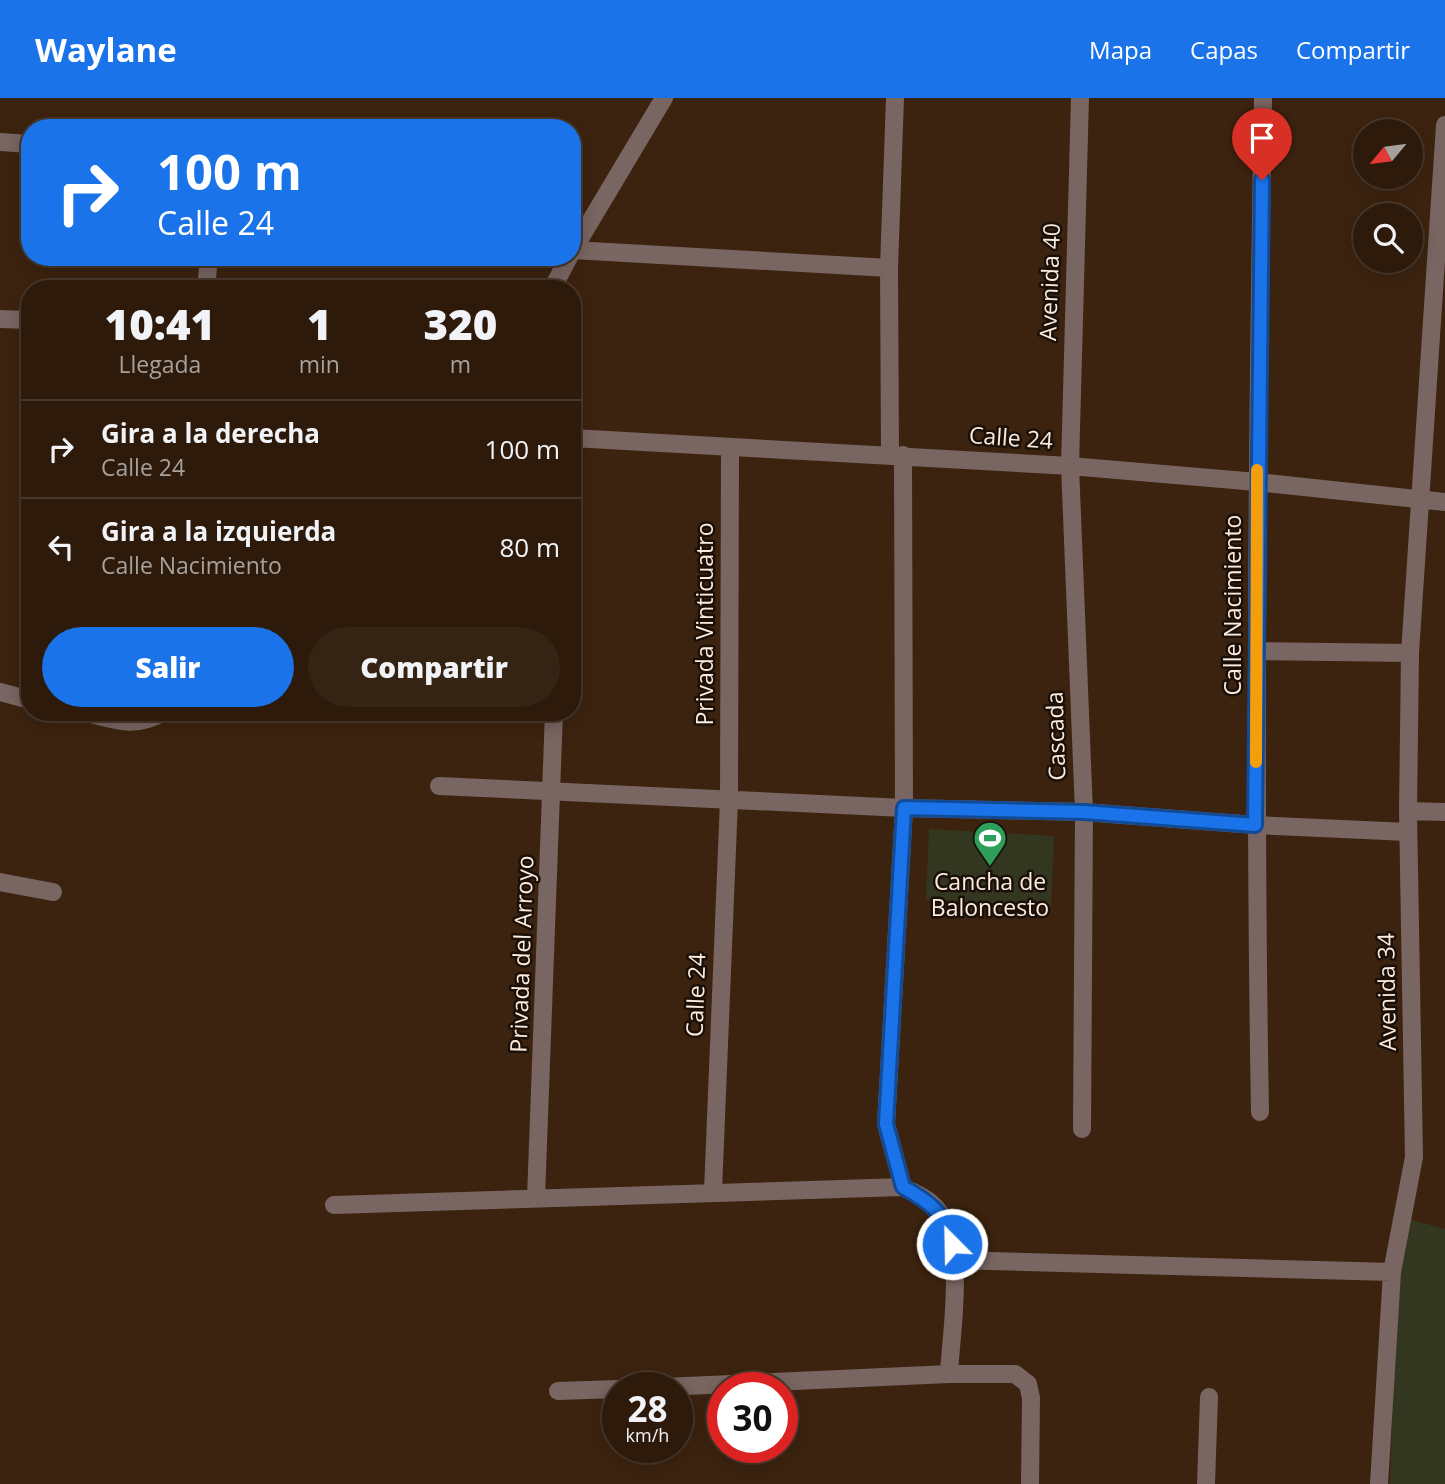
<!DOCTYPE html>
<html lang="es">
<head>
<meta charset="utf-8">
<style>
  body { margin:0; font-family:"Open Sans",sans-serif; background:#352314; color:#f1f3f6; height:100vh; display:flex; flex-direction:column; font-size:26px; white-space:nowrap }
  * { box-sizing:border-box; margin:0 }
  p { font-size:23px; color:#a7a19d }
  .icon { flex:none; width:38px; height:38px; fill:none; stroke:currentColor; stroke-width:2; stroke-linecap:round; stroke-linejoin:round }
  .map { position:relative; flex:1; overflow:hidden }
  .side { position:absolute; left:21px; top:182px; width:560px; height:441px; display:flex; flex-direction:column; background:#2d1a0b; border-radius:28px; box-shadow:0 4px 18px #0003,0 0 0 2px #48382c }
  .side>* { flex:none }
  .top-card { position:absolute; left:21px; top:21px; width:560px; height:147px; border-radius:28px; box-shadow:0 4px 18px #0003,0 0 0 2px #48382c; background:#1a73e8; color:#fff; overflow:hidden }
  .needle { width:46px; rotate:241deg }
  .buttons { position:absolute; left:1353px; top:21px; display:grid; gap:14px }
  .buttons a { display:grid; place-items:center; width:70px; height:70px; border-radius:50%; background:#2d1a0b; box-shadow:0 4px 18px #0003,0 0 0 2px #48382c; font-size:35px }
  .speed { position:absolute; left:602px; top:1274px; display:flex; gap:14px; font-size:35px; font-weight:700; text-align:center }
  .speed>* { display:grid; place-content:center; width:91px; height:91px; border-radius:50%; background:#2d1a0b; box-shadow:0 4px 18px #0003,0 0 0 2px #48382c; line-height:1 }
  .speed small { font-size:18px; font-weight:400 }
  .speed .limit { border:10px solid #d22; background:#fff; color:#111 }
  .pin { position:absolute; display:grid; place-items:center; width:60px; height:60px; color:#fff; margin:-72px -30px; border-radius:50% 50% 50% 0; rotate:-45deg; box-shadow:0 0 7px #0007 }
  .pin .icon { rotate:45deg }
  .me { position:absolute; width:77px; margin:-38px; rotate:337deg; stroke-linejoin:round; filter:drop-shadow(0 0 5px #0008) }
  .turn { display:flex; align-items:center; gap:24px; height:147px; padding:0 21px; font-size:32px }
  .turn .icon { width:91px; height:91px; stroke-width:2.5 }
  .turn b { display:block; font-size:49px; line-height:60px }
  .eta { display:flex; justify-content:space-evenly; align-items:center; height:119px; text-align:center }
  .eta b { font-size:42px; font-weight:800; line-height:49px }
  .button { display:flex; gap:14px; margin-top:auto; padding:14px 21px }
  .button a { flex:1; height:80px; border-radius:42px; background:#1a73e8; color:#fff; font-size:28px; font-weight:800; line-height:80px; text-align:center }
  .button a+a { background:#352314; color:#f1f3f6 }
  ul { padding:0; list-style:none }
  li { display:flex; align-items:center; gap:21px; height:98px; padding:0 21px; border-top:2px solid #48382c }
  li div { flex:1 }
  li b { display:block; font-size:26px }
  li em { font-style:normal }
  header { display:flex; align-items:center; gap:42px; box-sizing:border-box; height:98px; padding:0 35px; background:#1a73e8; color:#fff }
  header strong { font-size:33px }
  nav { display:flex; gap:38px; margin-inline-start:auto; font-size:24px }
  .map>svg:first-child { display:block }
</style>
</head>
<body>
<header>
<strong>Waylane</strong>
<nav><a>Mapa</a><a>Capas</a><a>Compartir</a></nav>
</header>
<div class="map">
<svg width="1445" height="1386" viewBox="0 0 1445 1386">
  <rect width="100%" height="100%" fill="#3c230f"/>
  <!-- green -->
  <path fill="#343720" d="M929,731l125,7 -3,70 -125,-7z
    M1398,1118l47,13v255h-55z"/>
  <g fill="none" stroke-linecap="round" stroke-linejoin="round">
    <!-- street -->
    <path stroke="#796562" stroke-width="18" d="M1080,0l-10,368 14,346 -2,317
      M0,44l30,2
      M573,152l316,18
      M572,154l92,-154
      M206,191l3,-32
      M552,191l17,-32
      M0,221l30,1
      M572,340l498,28 187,16 188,20
      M890,357l-1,-187 6,-170
      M1259,553l151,2
      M0,594l30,8
      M83,614c33,8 50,17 81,0
      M439,688l465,22 180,4 171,13 153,7
      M1408,713l37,1
      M0,784l53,10
      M1260,1014c-6,-338 -3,-676 3,-1014
      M903,1089l-17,-63 18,-316 -1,-353
      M713,1093l16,-391 1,-353
      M536,1100l18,-486
      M334,1107l569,-18c9,5 20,9 28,16 38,32 20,126 18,171
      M955,1162l437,12
      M642,1290l307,-14h66l13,10 3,14 -1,86
      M558,1293l60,-2
      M1206,1386l3,-87
      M1379,1386l13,-212 22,-115 -6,-346 2,-158 35,-528"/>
  </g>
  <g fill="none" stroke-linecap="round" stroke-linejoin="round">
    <defs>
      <path id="route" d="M952,1146c-6,-31 -24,-43 -49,-57l-17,-63 18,-316 180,4 171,13 7,-645"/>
    </defs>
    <!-- route casing -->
    <use href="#route" stroke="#114b97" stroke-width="18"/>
    <!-- route -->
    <use href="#route" stroke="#1a73e8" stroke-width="12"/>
    <!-- slow -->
    <path stroke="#f59e0b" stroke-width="12" d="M1256,664l1,-292"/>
  </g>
  <!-- icons -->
  <defs>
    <symbol id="stadium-pin" viewBox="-11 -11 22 30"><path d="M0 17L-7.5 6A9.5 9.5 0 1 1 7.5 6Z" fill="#2e9e5b" stroke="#1b1008"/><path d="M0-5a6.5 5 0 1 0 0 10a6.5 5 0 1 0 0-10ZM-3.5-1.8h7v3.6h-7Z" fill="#fff"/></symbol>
  </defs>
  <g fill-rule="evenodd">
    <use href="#stadium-pin" x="971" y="721" width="38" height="52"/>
  </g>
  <g text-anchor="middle" stroke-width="5" stroke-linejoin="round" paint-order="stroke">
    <!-- street labels -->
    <g font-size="23" fill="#fcebdf" stroke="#1b1008">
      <text transform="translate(1050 184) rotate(-88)" y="8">Avenida 40</text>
      <text transform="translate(1011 340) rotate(4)" y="8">Calle 24</text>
      <text transform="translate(1233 507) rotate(-90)" y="8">Calle Nacimiento</text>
      <text transform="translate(705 526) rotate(-90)" y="8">Privada Vinticuatro</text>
      <text transform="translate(1056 638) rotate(-92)" y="8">Cascada</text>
      <text transform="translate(522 856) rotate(-88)" y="8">Privada del Arroyo</text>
      <text transform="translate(1387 894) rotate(-91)" y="8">Avenida 34</text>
      <text transform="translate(696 897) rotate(-88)" y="8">Calle 24</text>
    </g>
    <!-- poi labels -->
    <g font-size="23" fill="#fcebdf" stroke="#1b1008">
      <text x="990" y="792">Cancha de<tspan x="990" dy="26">Baloncesto</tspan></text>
    </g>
  </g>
</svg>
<div class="buttons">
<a><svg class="needle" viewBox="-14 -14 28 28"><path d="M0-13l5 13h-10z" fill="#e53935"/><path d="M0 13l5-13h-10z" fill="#a7a19d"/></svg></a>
<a><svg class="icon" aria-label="search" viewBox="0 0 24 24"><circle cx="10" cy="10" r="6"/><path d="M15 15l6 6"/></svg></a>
</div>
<div class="speed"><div>28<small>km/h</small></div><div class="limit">30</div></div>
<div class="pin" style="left:1262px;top:82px;background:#d93025"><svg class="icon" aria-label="arrive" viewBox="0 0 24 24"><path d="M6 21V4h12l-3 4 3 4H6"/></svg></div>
<svg class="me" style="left:952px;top:1146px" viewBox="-20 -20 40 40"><circle r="17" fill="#1a73e8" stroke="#fff" stroke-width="3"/><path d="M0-11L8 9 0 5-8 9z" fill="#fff"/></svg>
<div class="top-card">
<div class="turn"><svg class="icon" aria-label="right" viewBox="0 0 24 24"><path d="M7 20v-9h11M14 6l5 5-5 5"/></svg><div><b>100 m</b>Calle 24</div></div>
</div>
<section class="side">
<div class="eta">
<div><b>10:41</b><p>Llegada</p></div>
<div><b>1</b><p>min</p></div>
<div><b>320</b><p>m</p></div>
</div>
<ul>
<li><svg class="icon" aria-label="right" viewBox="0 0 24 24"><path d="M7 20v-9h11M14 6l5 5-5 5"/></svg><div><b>Gira a la derecha</b><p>Calle 24</p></div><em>100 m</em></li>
<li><svg class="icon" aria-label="left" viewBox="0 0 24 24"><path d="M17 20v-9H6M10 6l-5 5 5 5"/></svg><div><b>Gira a la izquierda</b><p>Calle Nacimiento</p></div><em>80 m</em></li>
</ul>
<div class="button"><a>Salir</a><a>Compartir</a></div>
</section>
</div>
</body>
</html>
